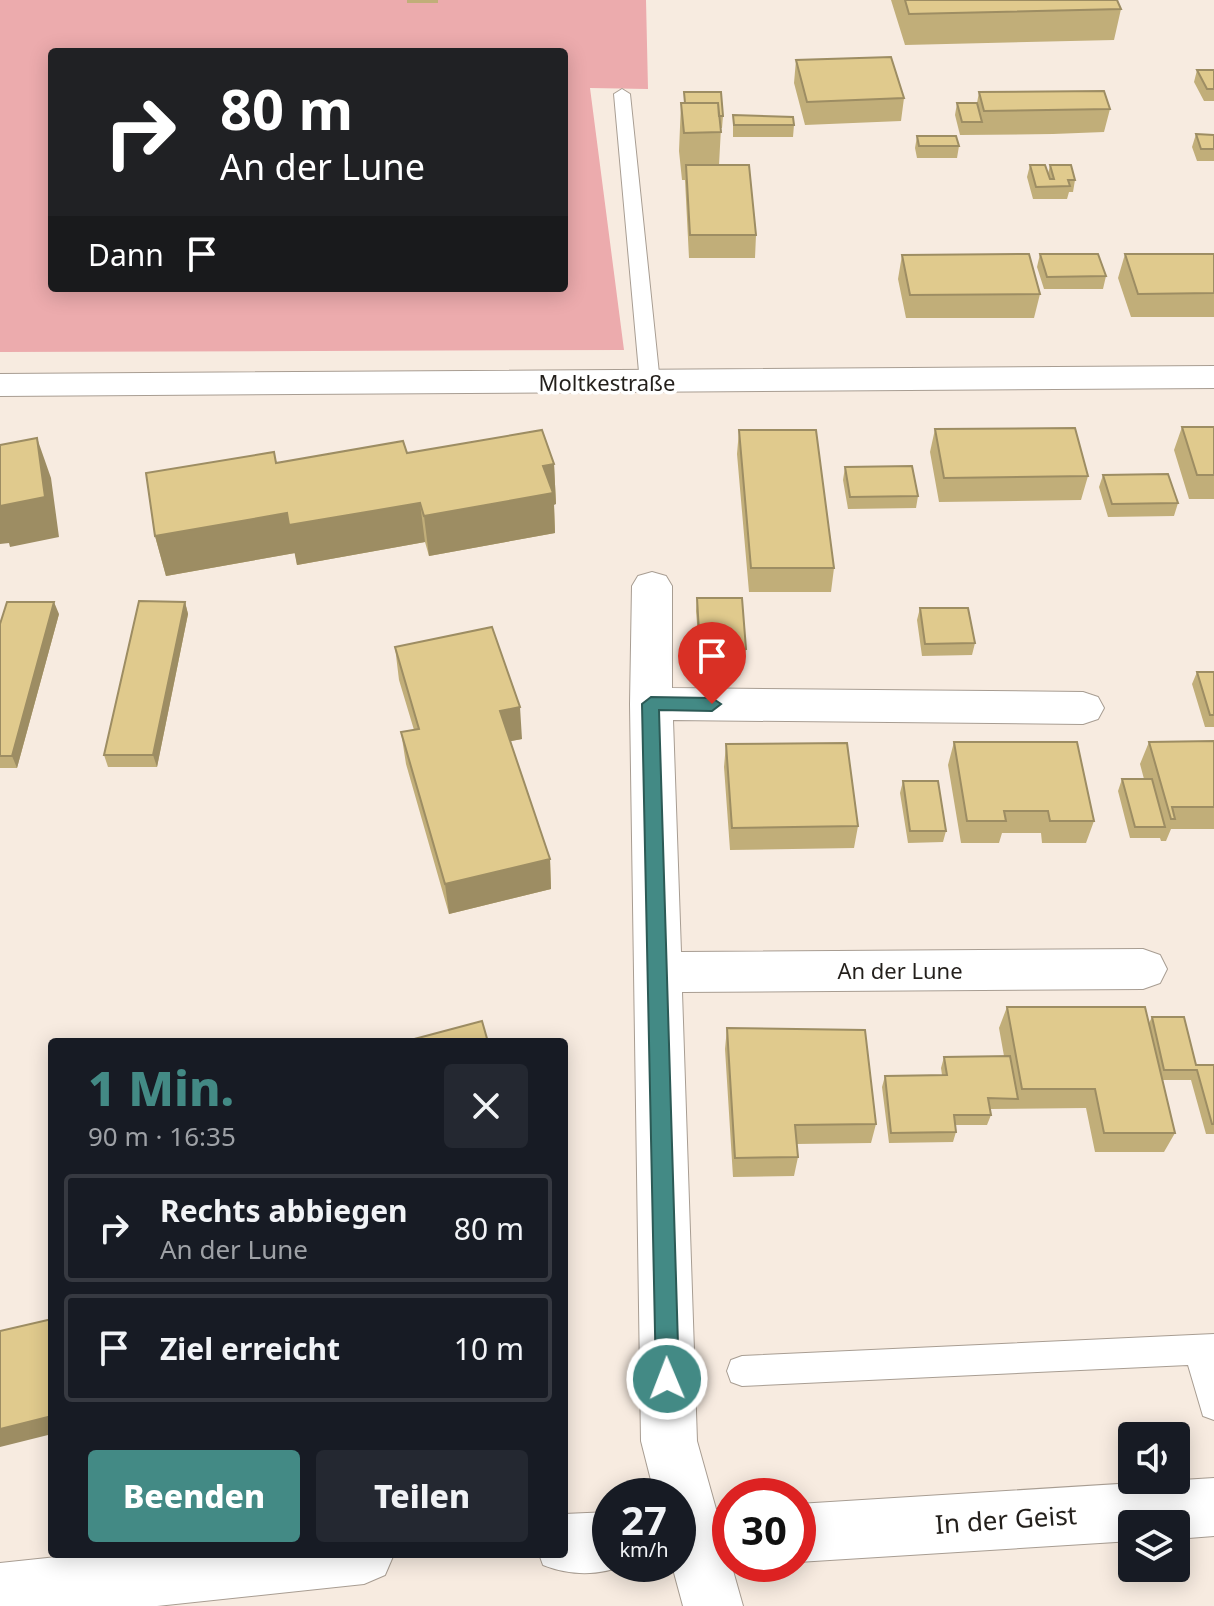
<!DOCTYPE html>
<html lang="de">
<head>
<meta charset="utf-8">
<style>
  body { margin:0; font-family:"Noto Sans",sans-serif; background:#242831; color:#f1f3f6; height:100vh; display:flex; flex-direction:column; font-size:30px; white-space:nowrap }
  * { box-sizing:border-box; margin:0 }
  p { font-size:26px; color:#9ea1a6 }
  .icon { flex:none; width:44px; height:44px; fill:none; stroke:currentColor; stroke-width:2; stroke-linecap:round; stroke-linejoin:round }
  .map { position:relative; flex:1; overflow:hidden }
  .drawer { position:absolute; left:48px; top:1038px; width:520px; height:520px; display:flex; flex-direction:column; background:#171b24; border-radius:8px; box-shadow:0 4px 20px #0003 }
  .drawer>* { flex:none }
  .guide { position:absolute; left:48px; top:48px; width:520px; height:244px; border-radius:8px; box-shadow:0 4px 20px #0003; background:#202124; color:#fff; overflow:hidden }
  .buttons { position:absolute; left:1118px; top:1422px; display:grid; gap:16px }
  .buttons a { display:grid; place-items:center; width:72px; height:72px; border-radius:8px; background:#171b24; box-shadow:0 4px 20px #0003; font-size:40px }
  .speed { position:absolute; left:592px; top:1478px; display:flex; gap:16px; font-size:40px; font-weight:700; text-align:center }
  .speed>* { display:grid; place-content:center; width:104px; height:104px; border-radius:50%; background:#171b24; box-shadow:0 4px 20px #0003; line-height:1 }
  .speed small { font-size:20px; font-weight:400 }
  .speed .limit { border:12px solid #d22; background:#fff; color:#111 }
  .pin { position:absolute; display:grid; place-items:center; width:68px; height:68px; color:#fff; margin:-82px -34px; border-radius:50% 50% 50% 0; rotate:-45deg; box-shadow:0 0 8px #0007 }
  .pin .icon { rotate:45deg }
  .me { position:absolute; width:88px; margin:-44px; rotate:359deg; stroke-linejoin:round; filter:drop-shadow(0 0 6px #0008) }
  .turn { display:flex; align-items:center; gap:28px; height:168px; padding:0 40px; font-size:36px }
  .turn .icon { width:104px; height:104px; stroke-width:2.5 }
  .turn b { display:block; font-size:56px; line-height:68px }
  .then { display:flex; align-items:center; height:76px; padding:0 40px; background:#0003; gap:16px; font-size:30px }
  .round { display:grid; place-items:center; flex:none; width:84px; height:84px; border-radius:8px; background:#242831 }
  .headline { display:flex; align-items:center; justify-content:space-between; height:136px; padding:0 40px }
  h1 { font-size:48px; font-weight:800; line-height:60px; color:#438a85 }
  .primary-button { display:flex; gap:16px; margin-top:auto; padding:16px 40px }
  .primary-button a { flex:1; height:92px; border-radius:8px; background:#438a85; color:#fff; font-size:32px; font-weight:800; line-height:92px; text-align:center }
  .primary-button a+a { background:#242831; color:#f1f3f6 }
  ul { padding:0; list-style:none }
  li { display:flex; align-items:center; gap:24px; height:108px; margin:0 16px 12px; padding:0 24px; border:4px solid #363941; border-radius:8px }
  li div { flex:1 }
  li b { display:block; font-size:30px }
  li em { font-style:normal }
  .map>svg:first-child { display:block }
</style>
</head>
<body>
<div class="map">
<svg width="1214" height="1606" viewBox="0 0 1214 1606">
  <rect width="100%" height="100%" fill="#f7ebe0"/>
  <!-- green -->
  <path fill="#ecabad" fill-rule="evenodd" d="M0,0h646l2,89 -58,-1 34,262 -624,2zM52,52h512v236h-512z"/>
  <g fill="none" stroke-linecap="round" stroke-linejoin="round">
    <defs>
      <path id="lane" d="M622,89l8,5 30,289 -10,6 -10,-6 -26,-289z
        M1214,1334v86l-11,-4 -15,-51 -446,21 -11,-4 -4,-11 4,-11 11,-4z"/>
      <path id="street" d="M652,572l14,4 6,10v102l411,4 15,5 6,11 -6,11 -15,5 -410,-4 8,232 462,-3 17,6 7,14 -7,14 -17,6 -461,3 15,449 19,68h14v55h8l-6,3 11,39h-60l-10,-37 -11,-5h16v-68h-23l-14,-55 -11,-737 2,-118 6,-10z
        M1214,1478v58l-38,3v-15h-44v17l-334,21v-58z
        M610,1512v52h18c-28,12 -57,12 -85,1l-4,-11h25v-40z
        M85,1554h309l-9,21 -21,9 -207,22h-157v-43z"/>
      <path id="secondary" d="M1214,366v22l-1214,8v-22z"/>
    </defs>
    <!-- lane casing -->
    <use href="#lane" stroke="#a89d92" stroke-width="2"/>
    <!-- street casing -->
    <use href="#street" stroke="#a89d92" stroke-width="2"/>
    <!-- secondary casing -->
    <use href="#secondary" stroke="#a89d92" stroke-width="2"/>
    <!-- lane -->
    <use href="#lane" fill="#fff" fill-rule="evenodd"/>
    <!-- street -->
    <use href="#street" fill="#fff" fill-rule="evenodd"/>
    <!-- secondary -->
    <use href="#secondary" fill="#fff" fill-rule="evenodd"/>
  </g>
  <!-- wall -->
  <path fill="#c1ae79" d="M407,0h31v3h-31z
    M891,0h226l4,9 -7,31 -209,5z
    M796,60l108,38 -3,23 -96,4 -11,-42z
    M1197,70h17v31h-10l-10,-19z
    M684,92l39,24 -1,12h-1l-2,37 37,70 -1,23h-66l-4,-78h-3l-3,-29 2,-48h3z
    M979,92l131,17 -6,23 -51,2 -93,1 -5,-20 2,-12h20z
    M733,115l61,10 -1,12h-60z
    M1196,134l18,1v26h-17l-5,-14z
    M917,136l42,10 -2,12h-40l-2,-10z
    M1030,165l18,9 2,-9 25,15 -2,12h-4l-2,7h-34l-6,-22z
    M1040,254l66,22 -3,13h-59l-7,-22z
    M1125,254h89v63h-83l-13,-39z
    M902,255l138,39 -6,24h-128l-8,-39z
    M1182,427h32v72h-25l-15,-49z
    M935,429l153,47 -7,24 -142,2 -9,-50z
    M739,430l95,138 -3,24h-82l-12,-138z
    M407,453l147,11 2,40h-2l1,29 -126,23 -4,-14 -128,23 -2,-12 -129,23 -11,-40 121,-73z
    M845,467l73,29 -2,12 -68,1 -5,-29z
    M1103,475l75,28 -4,13 -66,1 -9,-30z
    M697,598l49,51 -1,12h-45l-4,-50z
    M185,602l3,12 -31,153h-49l-4,-12z
    M920,608l55,35 -3,12 -50,1 -5,-36z
    M59,614l-42,154h-17v-144z
    M395,647l127,92 -12,2 40,118 1,30 -102,25 -43,-150 -5,-32 13,-2 -15,-50z
    M1197,672h17v55h-9l-13,-43z
    M1214,741v88h-43l-5,12h-5l-1,-3h-30l-12,-47 4,-12h22l-4,-15 9,-22z
    M954,742l140,79 -8,22h-44l-1,-10h-39l-3,10h-38l-13,-78z
    M726,744l132,82 -4,22 -124,2 -6,-83z
    M903,781l43,50 -3,11 -35,1 -8,-50z
    M1007,1007l142,16 3,-6 44,48h18v69h-8l-15,-54h-29l13,53 -11,19h-69l-9,-44 -96,1 1,6 -4,10h-32l1,7 -3,10 -64,1 -7,-56 3,-11 57,-1 -1,-7 3,-11 60,-1 -5,-28z
    M727,1028l149,96 -5,19 -75,1 2,13 -4,19 -61,1 -8,-128z"/>
  <!-- shaded-wall -->
  <path fill="#9d8d63" d="M37,438l14,40 8,59 -49,10 -1,-4 -9,1v-38z
    M554,464l2,40 -2,1 1,28 -126,23 -5,-40 119,-50z
    M420,503l5,39 -128,23 -8,-40z
    M287,513l8,40 -129,23 -11,-40z
    M54,602l5,12 -42,154 -5,-12z
    M185,602l3,12 -31,153 -4,-12z
    M520,707l2,32 -20,4 -2,-32z
    M550,859l1,30 -102,25 -4,-30z
    M52,1416v18l-52,13v-18z"/>
  <!-- building -->
  <path fill="#e0ca8d" stroke="#9d8d63" stroke-width="2" d="M905,0h212l4,9 -212,5z
    M891,57l13,41 -97,4 -11,-42z
    M1197,70h17v19h-7z
    M1104,91l6,18 -126,2 -5,-19z
    M684,92h37l2,24h-4l-1,-13h-33z
    M681,103h37l3,29 -37,1z
    M957,103h20l5,19h-20z
    M733,115l60,2 1,8h-60z
    M1196,134l18,1v14h-13z
    M917,136h39l3,10h-40z
    M686,165h63l7,70h-66z
    M1030,165h15l5,14h4l-4,-14h21l4,15h-7l2,6 -34,1z
    M1029,254l11,40 -130,1 -8,-40z
    M1040,254h58l8,22 -59,1z
    M1125,254h89v39l-76,1z
    M1182,427h32v48h-17z
    M1075,428l13,48 -144,2 -9,-49z
    M542,430l12,34 -11,2 10,27 -129,23 -4,-13 -131,22 -2,-12 -132,23 -9,-63 128,-21 2,11 127,-22 4,12z
    M739,430h77l18,138h-83z
    M37,438l8,59 -45,9v-61z
    M912,466l6,30 -68,1 -5,-30z
    M1168,474l10,29 -66,1 -9,-29z
    M697,598h45l4,51h-46z
    M139,601l46,1 -32,153h-49z
    M7,602h47l-42,154h-12v-132z
    M920,608h48l7,35 -50,1z
    M492,627l28,80 -20,4 50,148 -105,25 -44,-152 18,-3 -24,-82z
    M1197,672h17v43h-4z
    M1214,741v66h-42l3,12h-4l-22,-77z
    M954,742h123l17,79h-44l-2,-10h-44l2,10h-39z
    M847,743l11,83 -126,2 -6,-84z
    M1122,779h30l13,48h-30z
    M903,781h35l8,50h-36z
    M1007,1007h138l30,126h-71l-9,-44h-73z
    M1152,1017h32l12,48h18v59h-2l-15,-54h-33z
    M482,1021l6,21h-85z
    M727,1028l138,2 11,94 -81,1 3,32 -63,1z
    M1010,1056l8,43 -30,-1 3,17h-37l2,17 -65,1 -6,-57 62,-1 -3,-18z
    M52,1319v97l-52,13v-98z"/>
  <!-- route -->
  <path fill="#438a85" stroke="#2c5a56" stroke-width="2" d="M651,697l61,1 9,6 -9,7 -53,-1 20,669 -3,8 -9,3 -8,-3 -3,-8 -14,-675z"/>
  <g text-anchor="middle" stroke-width="7" stroke-linejoin="round" paint-order="stroke">
    <!-- street labels -->
    <g font-size="22" fill="#231f1b" stroke="#fff">
      <text x="607" y="391">Moltkestraße</text>
      <text x="900" y="979">An der Lune</text>
    </g>
    <!-- near-street labels -->
    <g font-size="26" fill="#231f1b" stroke="#fff">
      <text transform="translate(1006 1520) rotate(-4)" y="9">In der Geist</text>
    </g>
  </g>
</svg>
<div class="buttons">
<a><svg class="icon" aria-label="sound" viewBox="0 0 24 24"><path d="M4 9h4l5-4v14l-5-4H4zM17 9q2 3 0 6"/></svg></a>
<a><svg class="icon" aria-label="layers" viewBox="0 0 24 24"><path d="M12 4l9 5-9 5-9-5zM3 14l9 5 9-5"/></svg></a>
</div>
<div class="speed"><div>27<small>km/h</small></div><div class="limit">30</div></div>
<div class="pin" style="left:712px;top:704px;background:#d93025"><svg class="icon" aria-label="arrive" viewBox="0 0 24 24"><path d="M6 21V4h12l-3 4 3 4H6"/></svg></div>
<svg class="me" style="left:667px;top:1379px" viewBox="-20 -20 40 40"><circle r="17" fill="#438a85" stroke="#fff" stroke-width="3"/><path d="M0-11L8 9 0 5-8 9z" fill="#fff"/></svg>
<div class="guide">
<div class="turn"><svg class="icon" aria-label="right" viewBox="0 0 24 24"><path d="M7 20v-9h11M14 6l5 5-5 5"/></svg><div><b>80 m</b>An der Lune</div></div>
<div class="then">Dann<svg class="icon" aria-label="arrive" viewBox="0 0 24 24"><path d="M6 21V4h12l-3 4 3 4H6"/></svg></div>
</div>
<section class="drawer">
<div class="headline"><div><h1>1 Min.</h1><p>90 m · 16:35</p></div><a class="round"><svg class="icon" aria-label="close" viewBox="0 0 24 24"><path d="M6 6l12 12M18 6L6 18"/></svg></a></div>
<ul>
<li><svg class="icon" aria-label="right" viewBox="0 0 24 24"><path d="M7 20v-9h11M14 6l5 5-5 5"/></svg><div><b>Rechts abbiegen</b><p>An der Lune</p></div><em>80 m</em></li>
<li><svg class="icon" aria-label="arrive" viewBox="0 0 24 24"><path d="M6 21V4h12l-3 4 3 4H6"/></svg><div><b>Ziel erreicht</b></div><em>10 m</em></li>
</ul>
<div class="primary-button"><a>Beenden</a><a>Teilen</a></div>
</section>
</div>
</body>
</html>
